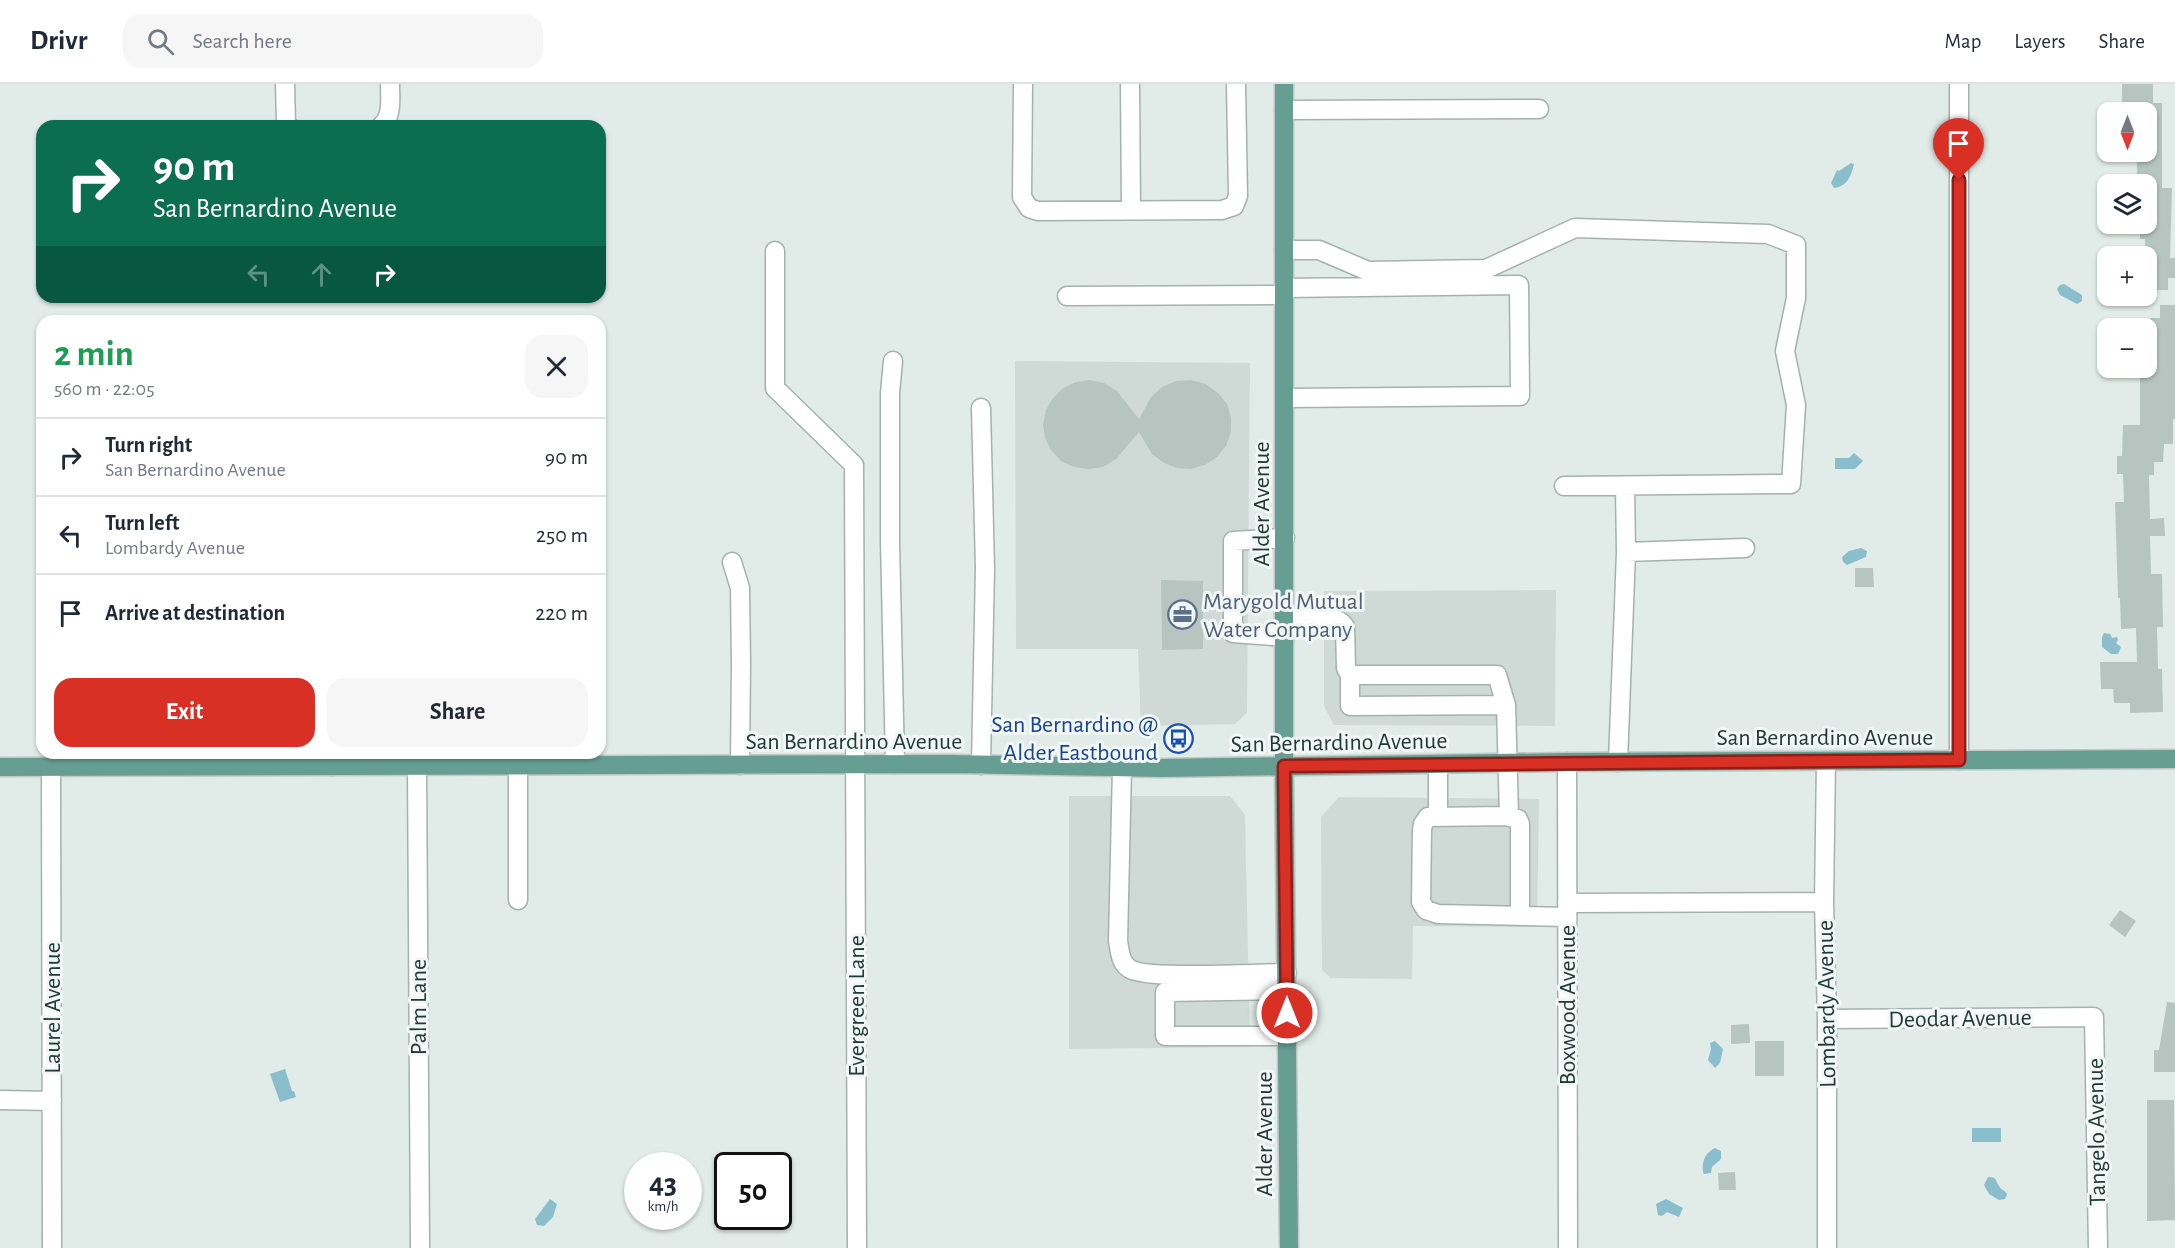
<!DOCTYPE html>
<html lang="en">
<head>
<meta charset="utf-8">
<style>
  body { margin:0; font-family:"Alegreya Sans",sans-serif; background:#f6f6f7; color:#1f2937; height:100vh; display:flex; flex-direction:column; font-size:22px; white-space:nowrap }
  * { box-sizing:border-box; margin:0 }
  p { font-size:20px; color:#747a83 }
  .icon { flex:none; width:33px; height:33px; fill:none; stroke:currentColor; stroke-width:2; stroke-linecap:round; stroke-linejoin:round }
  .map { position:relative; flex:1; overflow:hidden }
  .panel { position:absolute; left:36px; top:231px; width:570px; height:444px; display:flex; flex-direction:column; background:#fff; border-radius:18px; box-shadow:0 2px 4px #0004 }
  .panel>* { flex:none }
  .guide { position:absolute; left:36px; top:36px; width:570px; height:183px; border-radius:18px; box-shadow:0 2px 4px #0004; background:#0b6e4f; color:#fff; overflow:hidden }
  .needle { width:39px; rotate:180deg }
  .buttons { position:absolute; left:2097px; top:18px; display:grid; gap:12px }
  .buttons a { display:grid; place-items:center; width:60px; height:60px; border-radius:12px; background:#fff; box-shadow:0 2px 4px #0004; font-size:30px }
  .speed { position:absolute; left:624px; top:1068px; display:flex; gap:12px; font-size:30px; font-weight:700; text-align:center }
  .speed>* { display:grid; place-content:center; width:78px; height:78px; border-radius:50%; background:#fff; box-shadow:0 2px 4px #0004; line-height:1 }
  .speed small { font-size:15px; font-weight:400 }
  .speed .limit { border:3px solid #111; border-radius:9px; background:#fff; color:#111 }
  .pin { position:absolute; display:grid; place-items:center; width:51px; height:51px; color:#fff; margin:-62px -26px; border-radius:50% 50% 50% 0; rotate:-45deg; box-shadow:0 0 6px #0007 }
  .pin .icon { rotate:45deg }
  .me { position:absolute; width:66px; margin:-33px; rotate:0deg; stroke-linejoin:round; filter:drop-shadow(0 0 4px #0008) }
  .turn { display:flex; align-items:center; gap:21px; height:126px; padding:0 18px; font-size:27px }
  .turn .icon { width:78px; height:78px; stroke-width:2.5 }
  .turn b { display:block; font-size:42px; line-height:51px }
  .lanes { display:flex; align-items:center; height:57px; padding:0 18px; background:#0003; justify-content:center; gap:30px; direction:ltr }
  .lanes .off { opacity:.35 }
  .round { display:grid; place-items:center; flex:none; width:63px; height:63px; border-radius:18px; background:#f6f6f7 }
  .headline { display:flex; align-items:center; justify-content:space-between; height:102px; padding:0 18px }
  h1 { font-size:36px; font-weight:600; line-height:45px; color:#1e9e55 }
  .button { display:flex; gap:12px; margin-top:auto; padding:12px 18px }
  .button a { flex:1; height:69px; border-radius:18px; background:#d93025; color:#fff; font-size:24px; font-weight:600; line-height:69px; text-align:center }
  .button a+a { background:#f6f6f7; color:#1f2937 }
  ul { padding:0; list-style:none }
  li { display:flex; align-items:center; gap:18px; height:78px; padding:0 18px; border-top:2px solid #e0e1e3 }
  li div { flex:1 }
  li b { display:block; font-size:22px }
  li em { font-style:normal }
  header { display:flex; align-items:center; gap:36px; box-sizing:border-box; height:84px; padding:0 30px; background:#fff; border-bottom:2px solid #e0e1e3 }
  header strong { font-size:28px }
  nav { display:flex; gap:33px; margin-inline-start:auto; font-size:21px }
  .search { width:420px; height:54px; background:#f6f6f7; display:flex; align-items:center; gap:15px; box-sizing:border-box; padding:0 21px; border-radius:18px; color:#747a83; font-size:22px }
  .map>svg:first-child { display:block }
</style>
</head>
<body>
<header>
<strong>Drivr</strong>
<div class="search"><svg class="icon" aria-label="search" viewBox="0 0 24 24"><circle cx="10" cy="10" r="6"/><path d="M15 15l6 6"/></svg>Search here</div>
<nav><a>Map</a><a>Layers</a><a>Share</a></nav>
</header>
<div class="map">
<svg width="2175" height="1164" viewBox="0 0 2175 1164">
  <rect width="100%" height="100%" fill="#e1ebe7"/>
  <!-- built -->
  <path fill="#cfdad6" d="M1015,277l235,2 -3,350 -12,11 -94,2 -3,-77h-122z
    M1556,506l-1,136 -221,-1 -10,-19v-115z
    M1069,712h161l15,19 5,232 -181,2z
    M1339,713l200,2 -2,128 -124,-1 -1,53 -81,-1 -9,-8 -1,-153z"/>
  <!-- water -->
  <path fill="#8bbecd" d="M1851,79l3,1c-3,12 -6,22 -20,24l-3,-5 6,-13 2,1z
    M2064,200l18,11v6l-5,3 -17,-9 -3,-6 3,-4z
    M1854,369l9,8 -8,8h-20v-11h14z
    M1861,464l6,3 -1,6 -19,8 -4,-3 -1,-5 7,-6z
    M2104,549l6,1 2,4 5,-1 1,3 -2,3 5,4 -3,7h-7l-9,-7v-10z
    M1715,957l8,8 -3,14 -5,5 -7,-8 3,-11 -1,-6z
    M285,985l7,22h2l2,6 -16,5 -10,-28z
    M1972,1044h29v14h-29z
    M1715,1064l6,3v8l-9,8 -1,6 -7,1c-4,-9 1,-22 11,-26z
    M1988,1093c9,0 7,3 11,9 2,4 6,4 8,8l-2,5 -6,1 -10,-6 -5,-9z
    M550,1115l7,5 -4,13 -9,9 -7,-1 -2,-6z
    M1666,1115l17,9 -4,9 -12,-5 -5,4 -4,-1 -2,-11z"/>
  <!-- building -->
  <path fill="#b6c5c0" d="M2122,0h31v19h9v85h10l-2,70h5v20h-7v12h-22l-1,-51h-5v-15h6v-43h-9v-29h9v-40h-24z
    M2160,221h15v114h-2v25h-9l-1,18h-9v13h-5l1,44 14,-1 1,18h-15l1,38h11l1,53h-6l1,42h4l1,43 -33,1v-10h-16l-1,-14h-12l-1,-27h37l-1,-34 -15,1 -1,-31h-2l-3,-96h9l-1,-28h-6v-18h5l1,-31h17v-48h6v-31h5l-1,-28h10z
    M1090,296l14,3 13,8 22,28 12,-22 11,-10 14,-6 15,-1 15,4 12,9 9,11 4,14v14l-5,14 -9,11 -12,8 -14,4 -14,-1 -13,-5 -12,-9 -13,-22 -23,27 -13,8 -15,2 -14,-2 -13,-6 -10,-11 -6,-12 -2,-14 3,-14 7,-12 10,-10 13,-6z
    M1855,484h18l1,19h-19z
    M1161,496l42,1v68l-41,1z
    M2120,826l16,11 -11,16 -16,-12z
    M2167,918l8,1v69h-21v-22h5z
    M1749,940l1,19 -19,1v-19z
    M1755,957h29v35h-29z
    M2147,1016h27l1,120 -28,1z
    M1735,1088l1,18h-17l-1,-17z"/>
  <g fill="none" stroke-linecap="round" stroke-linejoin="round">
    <defs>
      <path id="minor" d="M285,0l1,40 3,2
        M1023,0l-1,113 7,11 9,3 184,-1 12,-4 4,-10 -2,-112
        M1130,0l1,126
        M1959,0v676
        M1284,26l255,-1
        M381,42c12,-9 9,-28 9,-42
        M1284,166h35l49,21 118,-2 89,-41 193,6 28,11v53l-11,53 11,54 -5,79 -227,2
        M775,167v137l79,77 3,783
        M1284,204l235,-3 1,111 -235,2
        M1067,212l217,-1
        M893,277l-3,32v148l5,223
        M981,324l4,160 -4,197
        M1625,402l1,66
        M1285,454l-52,3v92l52,4
        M732,478l8,26 1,76 -1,101
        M1285,535c16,-1 53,-7 60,8l1,41 4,7v31l156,-1
        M1350,591h147l9,30 3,111
        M1826,677l-2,141 3,117v229
        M1567,678l1,486
        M1618,678l8,-210 119,-4
        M1438,680v53
        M417,681l3,483
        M533,681v-12
        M332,682v-13
        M51,683l1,481
        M1122,684l-4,173c2,10 2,22 12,28 17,11 130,4 157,4
        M518,816v-135
        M1567,819l257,-1
        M1520,831v-91l-2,-5 -13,-3 -77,1 -5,7 -1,6 -1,72 5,8 12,4 129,3
        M1287,906l-122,2v44h123
        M1827,935l267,-2 4,231
        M0,1016l52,1"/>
      <path id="major" d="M1284,0v682l5,482
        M0,683l951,-3 211,4 405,-6 608,-3"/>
    </defs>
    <!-- minor casing -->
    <use href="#minor" stroke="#a4b2ae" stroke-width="21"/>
    <!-- major casing -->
    <use href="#major" stroke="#c1c8c6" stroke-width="21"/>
    <!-- minor -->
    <use href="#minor" stroke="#fff" stroke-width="18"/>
    <!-- major -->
    <use href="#major" stroke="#679e94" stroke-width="18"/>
  </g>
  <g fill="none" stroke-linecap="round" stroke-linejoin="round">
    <defs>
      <path id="route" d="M1287,929l-3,-247 675,-6v-580"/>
    </defs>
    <!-- route casing -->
    <use href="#route" stroke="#8d1f18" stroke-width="15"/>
    <!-- route -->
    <use href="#route" stroke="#d93025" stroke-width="10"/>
  </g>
  <!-- icons -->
  <defs>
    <symbol id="office-ring" viewBox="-11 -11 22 22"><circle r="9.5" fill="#f1f7f5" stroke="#5c6f8a" stroke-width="1.5"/><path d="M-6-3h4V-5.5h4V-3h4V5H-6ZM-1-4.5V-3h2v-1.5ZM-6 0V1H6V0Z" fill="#5c6f8a"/></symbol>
    <symbol id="bus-ring" viewBox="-11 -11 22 22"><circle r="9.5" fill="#f1f7f5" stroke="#1a4fb4" stroke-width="1.5"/><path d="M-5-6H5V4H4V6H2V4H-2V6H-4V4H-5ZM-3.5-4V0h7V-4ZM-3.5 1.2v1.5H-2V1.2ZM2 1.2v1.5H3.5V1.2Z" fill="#1a4fb4"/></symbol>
  </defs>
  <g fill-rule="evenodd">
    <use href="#office-ring" x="1166" y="514" width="33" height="33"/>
    <use href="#bus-ring" x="1162" y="638" width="33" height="33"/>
  </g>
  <g text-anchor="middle" stroke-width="6" stroke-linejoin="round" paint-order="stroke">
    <!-- street labels -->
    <g font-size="24" fill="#223a35" stroke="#f1f7f5">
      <text transform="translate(1261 420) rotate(-90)" y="8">Alder Avenue</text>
      <text x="1825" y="661">San Bernardino Avenue</text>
      <text x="854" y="665">San Bernardino Avenue</text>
      <text transform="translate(1339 658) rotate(-1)" y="8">San Bernardino Avenue</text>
      <text transform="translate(1826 920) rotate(-91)" y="8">Lombardy Avenue</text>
      <text transform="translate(1567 921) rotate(-90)" y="8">Boxwood Avenue</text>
      <text transform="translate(856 922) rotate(-90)" y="8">Evergreen Lane</text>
      <text transform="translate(418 923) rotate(-90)" y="8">Palm Lane</text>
      <text transform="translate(52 924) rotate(-90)" y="8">Laurel Avenue</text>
      <text transform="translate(1960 934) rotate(-1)" y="8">Deodar Avenue</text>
      <text transform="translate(2096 1048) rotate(-91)" y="8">Tangelo Avenue</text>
      <text transform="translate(1264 1050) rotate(-90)" y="8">Alder Avenue</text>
    </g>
    <!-- service labels -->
    <g font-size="24" fill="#4e5e75" stroke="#f1f7f5" text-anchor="start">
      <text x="1203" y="525">Marygold Mutual<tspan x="1203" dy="28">Water Company</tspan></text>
    </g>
    <!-- transit labels -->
    <g font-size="24" fill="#164399" stroke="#f1f7f5" text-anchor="end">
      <text x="1158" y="648">San Bernardino @<tspan x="1158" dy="28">Alder Eastbound</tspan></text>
    </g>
  </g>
</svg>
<div class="buttons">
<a><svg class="needle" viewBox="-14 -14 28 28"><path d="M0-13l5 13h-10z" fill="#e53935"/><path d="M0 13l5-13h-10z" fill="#747a83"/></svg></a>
<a><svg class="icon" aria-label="layers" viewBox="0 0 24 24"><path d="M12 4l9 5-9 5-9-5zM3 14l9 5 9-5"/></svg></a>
<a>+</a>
<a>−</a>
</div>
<div class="speed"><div>43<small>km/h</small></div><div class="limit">50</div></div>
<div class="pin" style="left:1959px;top:96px;background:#d93025"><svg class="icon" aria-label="arrive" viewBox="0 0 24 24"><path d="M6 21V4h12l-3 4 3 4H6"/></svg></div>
<svg class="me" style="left:1287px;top:929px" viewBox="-20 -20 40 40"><circle r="17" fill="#d93025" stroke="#fff" stroke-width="3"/><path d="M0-11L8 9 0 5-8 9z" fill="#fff"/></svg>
<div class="guide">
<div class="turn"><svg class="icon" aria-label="right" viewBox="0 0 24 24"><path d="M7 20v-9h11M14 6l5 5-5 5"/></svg><div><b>90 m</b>San Bernardino Avenue</div></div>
<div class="lanes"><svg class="icon off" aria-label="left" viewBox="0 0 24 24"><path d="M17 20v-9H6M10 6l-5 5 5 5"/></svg><svg class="icon off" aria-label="ahead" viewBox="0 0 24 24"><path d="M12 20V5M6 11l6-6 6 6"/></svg><svg class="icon" aria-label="right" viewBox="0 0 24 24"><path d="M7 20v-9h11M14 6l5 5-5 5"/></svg></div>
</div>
<section class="panel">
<div class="headline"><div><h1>2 min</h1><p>560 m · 22:05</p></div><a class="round"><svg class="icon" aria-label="close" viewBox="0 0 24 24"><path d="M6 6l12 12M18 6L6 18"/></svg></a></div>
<ul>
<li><svg class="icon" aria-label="right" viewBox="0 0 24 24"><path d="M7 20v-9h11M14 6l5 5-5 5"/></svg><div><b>Turn right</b><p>San Bernardino Avenue</p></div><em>90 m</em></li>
<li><svg class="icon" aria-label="left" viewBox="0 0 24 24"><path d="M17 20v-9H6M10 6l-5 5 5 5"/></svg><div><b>Turn left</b><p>Lombardy Avenue</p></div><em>250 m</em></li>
<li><svg class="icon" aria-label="arrive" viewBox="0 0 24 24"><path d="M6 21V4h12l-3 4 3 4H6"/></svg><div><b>Arrive at destination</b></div><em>220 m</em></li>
</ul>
<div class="button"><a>Exit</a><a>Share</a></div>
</section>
</div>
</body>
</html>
